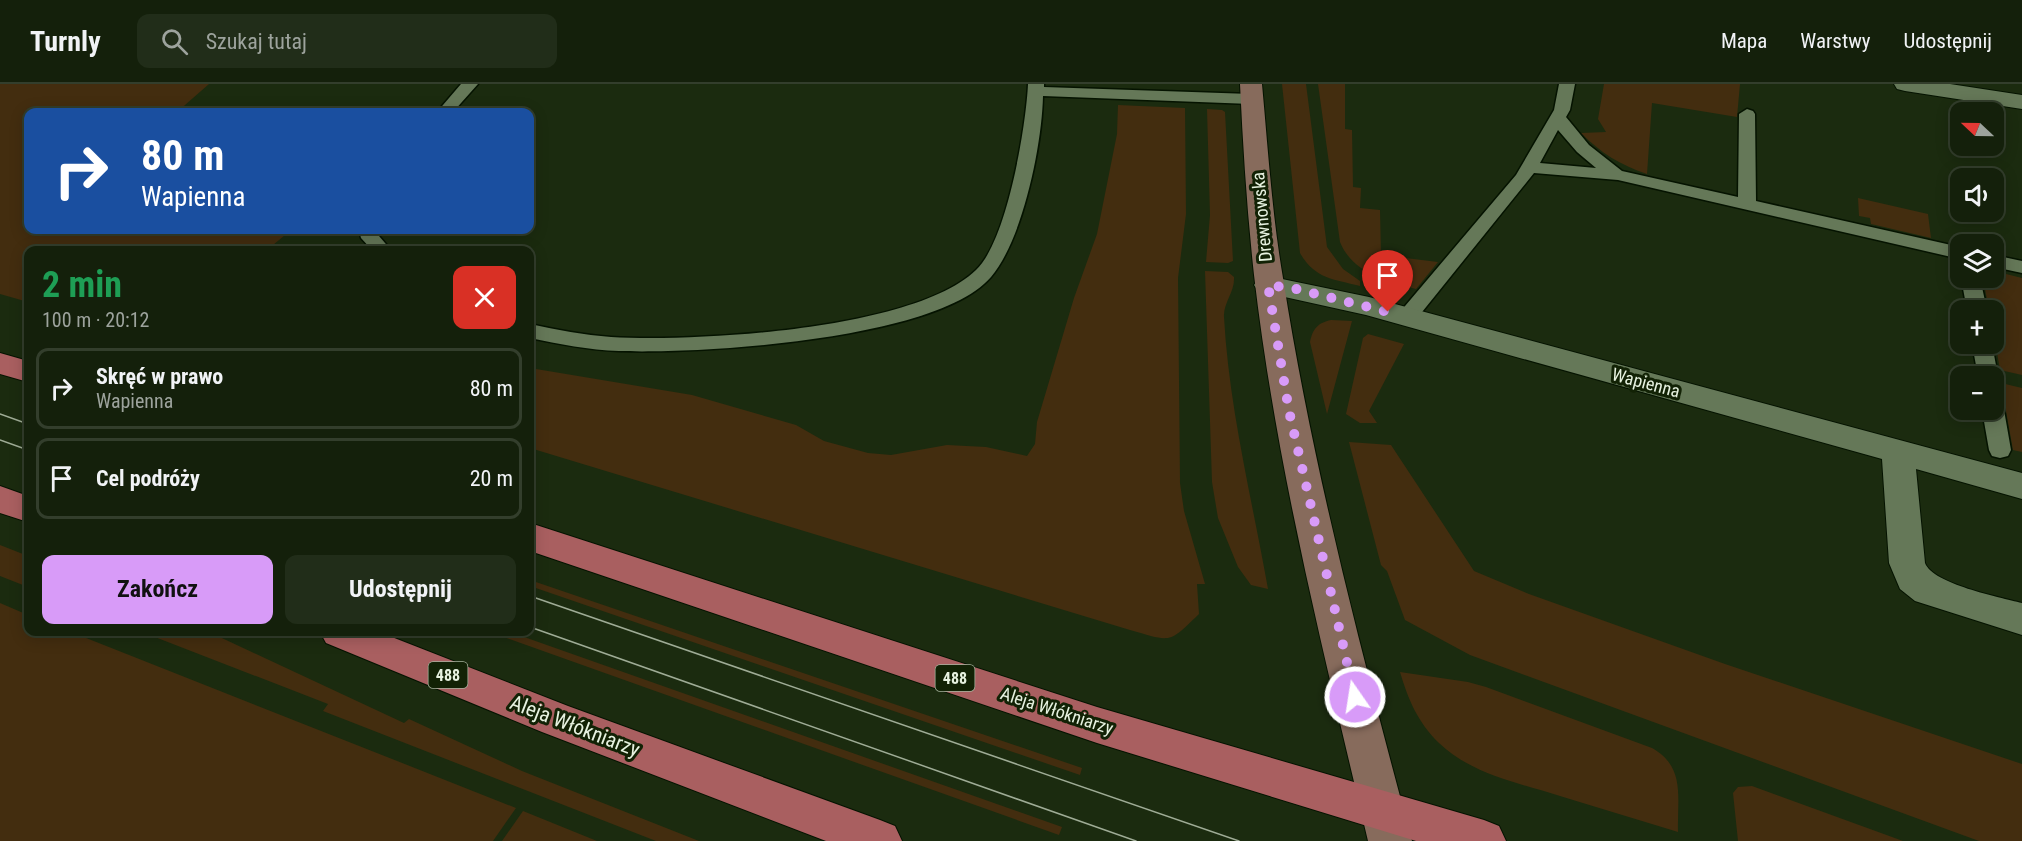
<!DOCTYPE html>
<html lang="pl">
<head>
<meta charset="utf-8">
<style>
  body { margin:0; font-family:"Roboto Condensed",sans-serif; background:#212d19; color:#f1f3f6; height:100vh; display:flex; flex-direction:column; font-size:22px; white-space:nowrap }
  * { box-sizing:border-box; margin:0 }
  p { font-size:20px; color:#9da39d }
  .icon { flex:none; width:33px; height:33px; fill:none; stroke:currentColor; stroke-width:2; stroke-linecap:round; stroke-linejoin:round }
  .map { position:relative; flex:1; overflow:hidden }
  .sheet { position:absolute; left:24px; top:162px; width:510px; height:390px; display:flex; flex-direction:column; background:#14200b; border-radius:12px; box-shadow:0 3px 15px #0003,0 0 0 2px #333e2c }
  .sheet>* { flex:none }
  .banner { position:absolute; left:24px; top:24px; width:510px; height:126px; border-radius:12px; box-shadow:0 3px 15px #0003,0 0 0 2px #333e2c; background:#1a4fa0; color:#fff; overflow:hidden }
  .needle { width:39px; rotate:292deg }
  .tools { position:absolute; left:1950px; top:18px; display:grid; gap:12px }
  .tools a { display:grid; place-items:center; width:54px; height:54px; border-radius:12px; background:#14200b; box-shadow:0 3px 15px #0003,0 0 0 2px #333e2c; font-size:30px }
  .pin { position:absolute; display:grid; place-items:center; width:51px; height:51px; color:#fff; margin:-62px -26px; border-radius:50% 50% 50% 0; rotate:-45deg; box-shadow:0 0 6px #0007 }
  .pin .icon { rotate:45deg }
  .me { position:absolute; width:66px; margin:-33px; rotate:347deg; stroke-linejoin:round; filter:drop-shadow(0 0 4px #0008) }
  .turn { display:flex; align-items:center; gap:21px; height:126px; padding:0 18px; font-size:27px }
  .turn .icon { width:78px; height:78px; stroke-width:2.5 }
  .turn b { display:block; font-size:42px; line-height:51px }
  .round { display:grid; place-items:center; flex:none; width:63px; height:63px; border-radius:12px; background:#212d19 }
  .headline { display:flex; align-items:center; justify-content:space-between; height:102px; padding:0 18px }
  h1 { font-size:36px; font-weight:700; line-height:45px; color:#1e9e55 }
  .action { display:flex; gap:12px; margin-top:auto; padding:12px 18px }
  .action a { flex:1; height:69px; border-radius:12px; background:#d89bf8; color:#111; font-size:24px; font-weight:700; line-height:69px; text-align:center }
  .action a+a { background:#212d19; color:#f1f3f6 }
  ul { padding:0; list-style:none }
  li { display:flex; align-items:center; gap:18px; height:81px; margin:0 12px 9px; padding:0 6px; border:3px solid #333e2c; border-radius:12px }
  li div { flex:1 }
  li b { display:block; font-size:22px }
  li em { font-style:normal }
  header { display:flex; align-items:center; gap:36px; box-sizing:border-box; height:84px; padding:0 30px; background:#14200b; border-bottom:2px solid #333e2c }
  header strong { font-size:28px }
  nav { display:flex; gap:33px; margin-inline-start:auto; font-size:21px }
  .search { width:420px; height:54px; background:#212d19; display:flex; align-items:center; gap:15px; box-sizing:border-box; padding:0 21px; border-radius:12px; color:#9da39d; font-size:22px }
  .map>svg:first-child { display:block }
</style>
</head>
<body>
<header>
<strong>Turnly</strong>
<div class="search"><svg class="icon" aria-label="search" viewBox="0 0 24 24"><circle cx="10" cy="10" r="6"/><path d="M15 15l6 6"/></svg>Szukaj tutaj</div>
<nav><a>Mapa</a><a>Warstwy</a><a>Udostępnij</a></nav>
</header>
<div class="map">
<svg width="2022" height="757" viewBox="0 0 2022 757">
  <rect width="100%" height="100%" fill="#1b2b0f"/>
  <!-- green -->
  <path fill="#432d0f" d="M0,0h209l-32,28h-149v118h263l-24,20h-239v52l-28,-8z
    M1282,0h24l21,163 16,22 17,12v5c-27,-7 -45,-7 -60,-33z
    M1318,0h27v45l7,1 1,57 8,1 -1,20 20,2 1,45 57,7 -22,27c-30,-7 -64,-17 -76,-47z
    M1604,0h136l-3,33 -85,-14 -5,71c-27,-9 -46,-21 -66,-41l25,-1 -8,-13z
    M1118,21l67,3 1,106 -8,64 2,205 4,28 21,73h-8l2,30c-31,30 -27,28 -69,16l-600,-182v-80l162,27 104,30 28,16 44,12 23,2 56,-10 39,2 41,9 8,-12 2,-22 37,-124 23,-64 20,-100z
    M1207,25l15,1 3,2 8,149 -5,2 -22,-1 4,-47z
    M1858,114l70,16 3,24 -60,-14 -1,-6 -11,-2z
    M1205,187l23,1 6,5c1,15 -11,26 -10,40 5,91 28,182 44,272l-17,-4 -13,-18 -20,-49 -6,-36z
    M1994,187l28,7v97l-22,-5 -6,-35v-25h-5l-4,-21 -5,-1 -2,-10h16z
    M1331,236l21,1 -25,93 -17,-72c3,-14 8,-19 21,-22z
    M1368,250l36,10 -35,67 8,12h-17l-14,-9 17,-76z
    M2001,299l21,5v64l-9,-2z
    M1349,358l42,3 83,126 55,23 196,70 297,100v77h-43l-509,-186 -65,-35 -18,-49 -6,-6z
    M0,461l28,11v31l-28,-11z
    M530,496l552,188 -2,7 -550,-189z
    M0,519l28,12v17h43l445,176 -23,33h-493z
    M142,548h67l195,91 5,-4 113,52 177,70h-43l-333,-130 5,-7z
    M490,548h20l552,195 -3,8z
    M1400,588l68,10 18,5 166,61c34,19 25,50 26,84 -39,-12 -79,-24 -118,-36 -41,-13 -89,-22 -121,-53 -21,-20 -31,-44 -39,-71z
    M1752,702l151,55h-165l-5,-48 5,-6z
    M523,727l74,30h-95z"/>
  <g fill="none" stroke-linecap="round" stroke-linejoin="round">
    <defs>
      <path id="lane" d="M461,0h17l-25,28h-16z
        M1028,0h16v3l207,7 8,5 -8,5 -208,-8c-1,49 -20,143 -52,181 -54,63 -290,77 -372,74 -30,-1 -60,-7 -89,-13v-14c27,6 54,11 81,13 85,5 303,-7 365,-67 31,-29 50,-143 52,-186z
        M1559,0h16l-5,26 -4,7 23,28 33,26 116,26 1,-83 8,-5 6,2 2,3 1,87 204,46v12l-342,-79 -84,-7 -120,149 -7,2 -7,-2 -3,-5 3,-5 116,-137 38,-65zM1558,46l19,22 19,16 -56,-5z
        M359,146h18l2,6 12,14h-19l-11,-12z
        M1994,171l28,6v12l-28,-6z
        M1961,194h19l7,32h-20z
        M1972,260h20l6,32 -3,5 -1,1v-6h-16z
        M1994,318l7,3 3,5 7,40 -3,6 -8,2 -8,-2 -3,-6 -7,-40h12z"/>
      <path id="street" d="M1894,0h56l72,11v14l-117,-18 -8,-2z
        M1268,192l101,21 653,176v26l-106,-30 9,94c8,21 74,34 97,40v32l-107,-34 -15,-12 -11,-26 -7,-104 -516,-144 -108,-24 -4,-6 4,-6z"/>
      <path id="secondary" d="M1240,0h22c6,65 10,130 21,194 30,191 79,377 129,563h-44c-44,-187 -92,-375 -114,-566 -7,-64 -11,-127 -14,-191z"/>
      <path id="primary" d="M0,269l28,8v21l-28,-8z
        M0,402l28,10v26l-28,-9z
        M530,439l567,184 387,113 15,6 7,15h-90l-319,-98 -567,-192z
        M320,548h59l189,74 312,114 15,6 7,15h-76l-284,-109 -216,-89z"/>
    </defs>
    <!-- lane casing -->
    <use href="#lane" stroke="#051300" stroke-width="3"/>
    <!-- street casing -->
    <use href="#street" stroke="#051300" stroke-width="2"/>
    <!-- secondary casing -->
    <use href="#secondary" stroke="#051300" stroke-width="2"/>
    <!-- primary casing -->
    <use href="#primary" stroke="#051300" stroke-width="2"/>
    <!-- lane -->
    <use href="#lane" fill="#657858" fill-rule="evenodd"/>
    <!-- street -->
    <use href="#street" fill="#657858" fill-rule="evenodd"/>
    <!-- secondary -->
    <use href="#secondary" fill="#876b5c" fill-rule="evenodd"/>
    <!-- primary -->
    <use href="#primary" fill="#a95f60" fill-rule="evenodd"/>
    <!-- tram -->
    <path stroke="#9fac96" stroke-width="1.5" d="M0,330l28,10
      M0,356l28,10
      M530,512l709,245
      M530,543l606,214"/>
  </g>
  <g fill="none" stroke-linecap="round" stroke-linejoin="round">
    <!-- route -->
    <path stroke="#d89bf8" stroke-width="10" stroke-dasharray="0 18" d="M1355,613l-66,-286 -21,-126 28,4 92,23"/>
  </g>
  <g text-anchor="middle" stroke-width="6" stroke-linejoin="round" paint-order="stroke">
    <!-- shield labels -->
    <g fill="#122205" stroke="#a7b49e" stroke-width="1.5">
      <rect x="428.5" y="578" width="39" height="26" rx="4.5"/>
      <rect x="935.5" y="581" width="39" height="26" rx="4.5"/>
    </g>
    <g font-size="16" font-weight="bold" fill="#e7f2e0">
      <text x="448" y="597">488</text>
      <text x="955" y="600">488</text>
    </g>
    <!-- street labels -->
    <g font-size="18" fill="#e7f2e0" stroke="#122205">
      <text transform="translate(1262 133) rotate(-95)" y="6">Drewnowska</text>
      <text transform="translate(1646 299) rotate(15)" y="6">Wapienna</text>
      <text transform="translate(1057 627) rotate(18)" y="6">Aleja Włókniarzy</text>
    </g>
    <!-- near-street labels -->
    <g font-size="21" fill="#e7f2e0" stroke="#122205">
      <text transform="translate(575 642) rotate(21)" y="7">Aleja Włókniarzy</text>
    </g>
  </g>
</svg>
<div class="tools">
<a><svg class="needle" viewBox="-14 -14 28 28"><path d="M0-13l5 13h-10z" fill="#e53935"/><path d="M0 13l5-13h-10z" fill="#9da39d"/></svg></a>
<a><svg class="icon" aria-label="sound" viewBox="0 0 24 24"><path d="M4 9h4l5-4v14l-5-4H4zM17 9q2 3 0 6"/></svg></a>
<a><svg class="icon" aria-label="layers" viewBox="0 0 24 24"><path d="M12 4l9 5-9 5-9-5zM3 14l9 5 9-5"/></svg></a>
<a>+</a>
<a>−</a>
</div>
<div class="pin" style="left:1388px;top:228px;background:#d93025"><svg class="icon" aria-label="arrive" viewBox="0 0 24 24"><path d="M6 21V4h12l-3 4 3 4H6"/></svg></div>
<svg class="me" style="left:1355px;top:613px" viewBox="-20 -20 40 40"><circle r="17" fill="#d89bf8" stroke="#fff" stroke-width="3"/><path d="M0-11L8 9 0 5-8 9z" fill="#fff"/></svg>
<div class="banner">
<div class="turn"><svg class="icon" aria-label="right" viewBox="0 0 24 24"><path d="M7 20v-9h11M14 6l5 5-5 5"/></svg><div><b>80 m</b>Wapienna</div></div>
</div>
<section class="sheet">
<div class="headline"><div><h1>2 min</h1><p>100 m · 20:12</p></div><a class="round" style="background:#d93025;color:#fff"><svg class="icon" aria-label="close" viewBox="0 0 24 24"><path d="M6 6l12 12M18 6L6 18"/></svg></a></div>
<ul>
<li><svg class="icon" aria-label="right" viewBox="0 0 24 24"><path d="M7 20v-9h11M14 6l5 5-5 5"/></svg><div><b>Skręć w prawo</b><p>Wapienna</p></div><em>80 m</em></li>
<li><svg class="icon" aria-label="arrive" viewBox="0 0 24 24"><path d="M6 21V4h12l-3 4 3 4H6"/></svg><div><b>Cel podróży</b></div><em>20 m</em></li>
</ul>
<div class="action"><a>Zakończ</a><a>Udostępnij</a></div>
</section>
</div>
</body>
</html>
